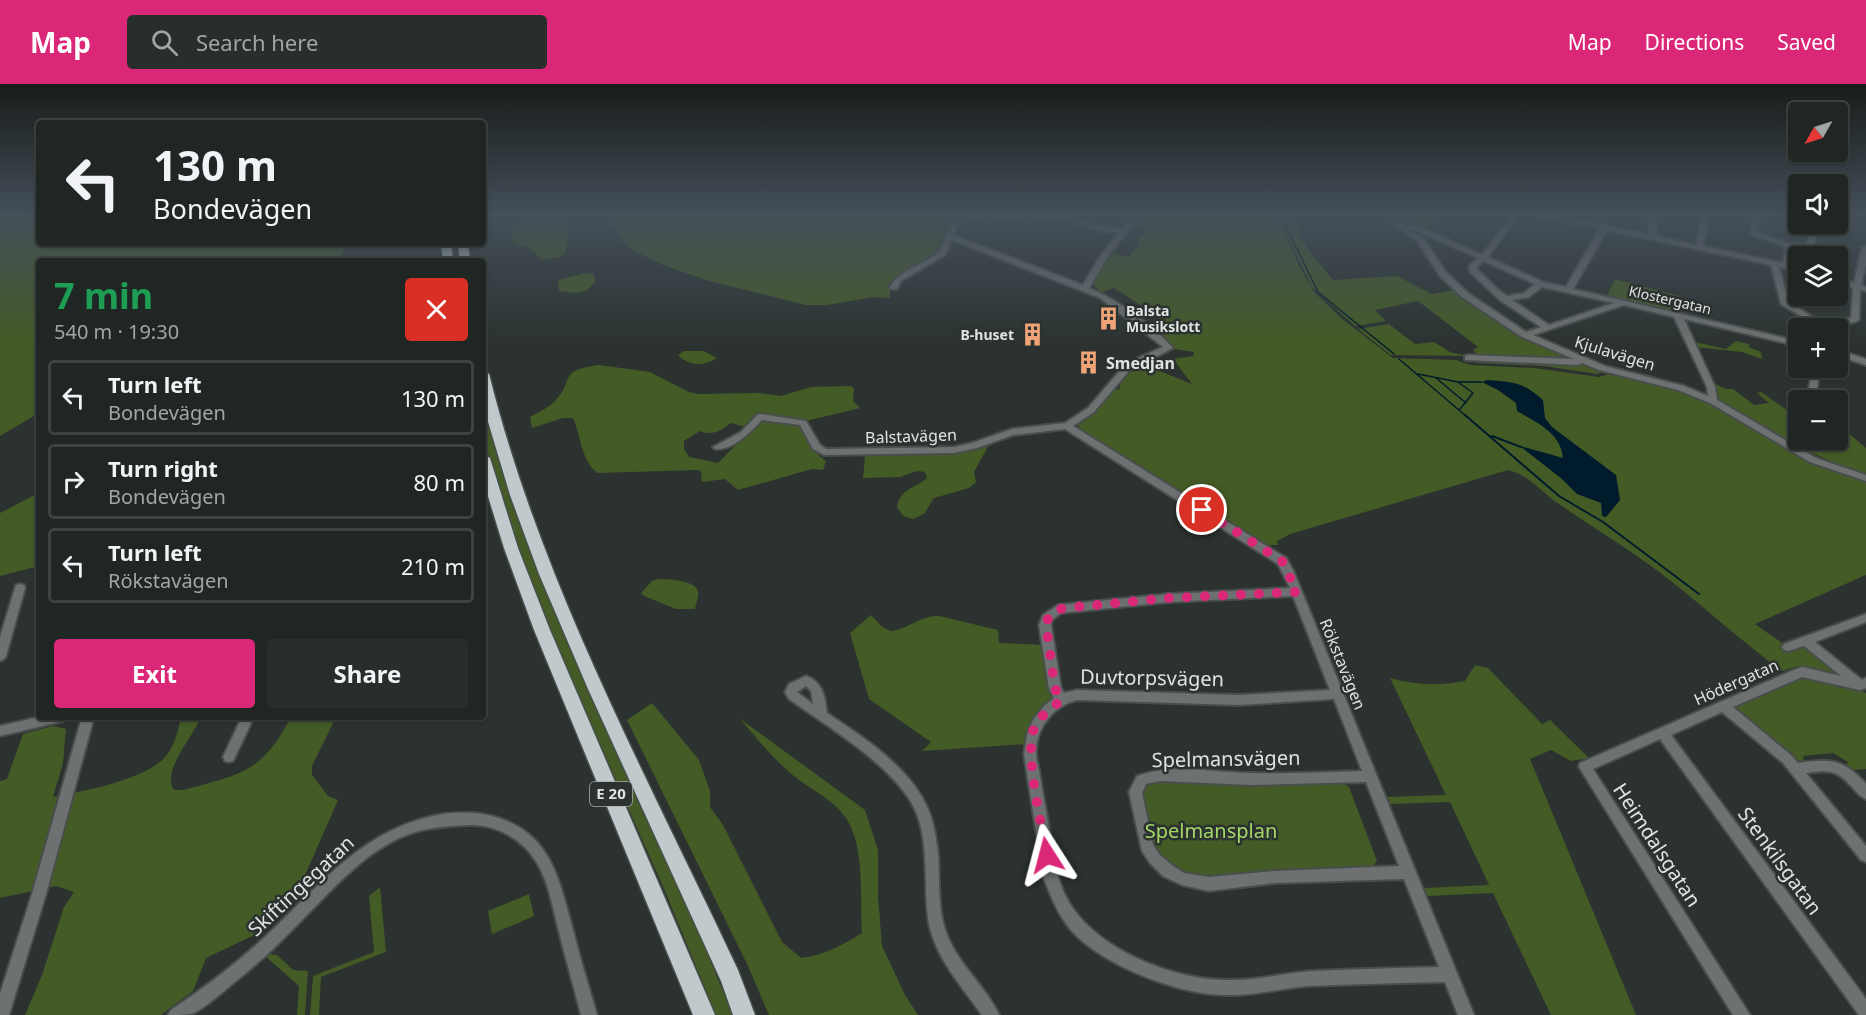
<!DOCTYPE html>
<html lang="en">
<head>
<meta charset="utf-8">
<style>
  body { margin:0; font-family:"Noto Sans",sans-serif; background:#282e2c; color:#f1f3f6; height:100vh; display:flex; flex-direction:column; font-size:22px; white-space:nowrap }
  * { box-sizing:border-box; margin:0 }
  p { font-size:20px; color:#a2a5a6 }
  .icon { flex:none; width:33px; height:33px; fill:none; stroke:currentColor; stroke-width:2; stroke-linecap:round; stroke-linejoin:round }
  .map { position:relative; flex:1; overflow:hidden }
  .details { position:absolute; left:36px; top:174px; width:450px; height:462px; display:flex; flex-direction:column; background:#202624; border-radius:6px; box-shadow:0 2px 4px #0004,0 0 0 2px #3d4341 }
  .details>* { flex:none }
  .hud { position:absolute; left:36px; top:36px; width:450px; height:126px; border-radius:6px; box-shadow:0 2px 4px #0004,0 0 0 2px #3d4341; background:#202624; color:#f1f3f6; overflow:hidden }
  .needle { width:39px; rotate:231deg }
  .tools { position:absolute; left:1788px; top:18px; display:grid; gap:12px }
  .tools a { display:grid; place-items:center; width:60px; height:60px; border-radius:6px; background:#202624; box-shadow:0 2px 4px #0004,0 0 0 2px #3d4341; font-size:30px }
  .pin { position:absolute; display:grid; place-items:center; width:51px; height:51px; color:#fff; margin:-26px; border:3px solid #fff; border-radius:50%; box-shadow:0 2px 6px #0007 }
  .me { position:absolute; width:66px; margin:-33px; rotate:351deg; stroke-linejoin:round; filter:drop-shadow(0 0 4px #0008) }
  .turn { display:flex; align-items:center; gap:21px; height:126px; padding:0 18px; font-size:27px }
  .turn .icon { width:78px; height:78px; stroke-width:2.5 }
  .turn b { display:block; font-size:42px; line-height:51px }
  .round { display:grid; place-items:center; flex:none; width:63px; height:63px; border-radius:6px; background:#282e2c }
  .overview { display:flex; align-items:center; justify-content:space-between; height:102px; padding:0 18px }
  h1 { font-size:36px; font-weight:700; line-height:45px; color:#1e9e55 }
  .primary-button { display:flex; gap:12px; margin-top:auto; padding:12px 18px }
  .primary-button a { flex:1; height:69px; border-radius:6px; background:#db2777; color:#fff; font-size:24px; font-weight:700; line-height:69px; text-align:center }
  .primary-button a+a { background:#282e2c; color:#f1f3f6 }
  ul { padding:0; list-style:none }
  li { display:flex; align-items:center; gap:18px; height:75px; margin:0 12px 9px; padding:0 6px; border:3px solid #3d4341; border-radius:6px }
  li div { flex:1 }
  li b { display:block; font-size:22px }
  li em { font-style:normal }
  header { display:flex; align-items:center; gap:36px; box-sizing:border-box; height:84px; padding:0 30px; background:#db2777; color:#fff }
  header strong { font-size:28px }
  nav { display:flex; gap:33px; margin-inline-start:auto; font-size:21px }
  .search { width:420px; height:54px; background:#282e2c; display:flex; align-items:center; gap:15px; box-sizing:border-box; padding:0 21px; border-radius:6px; color:#a2a5a6; font-size:22px }
  .map>svg:first-child { display:block }
</style>
</head>
<body>
<header>
<strong>Map</strong>
<div class="search"><svg class="icon" aria-label="search" viewBox="0 0 24 24"><circle cx="10" cy="10" r="6"/><path d="M15 15l6 6"/></svg>Search here</div>
<nav><a>Map</a><a>Directions</a><a>Saved</a></nav>
</header>
<div class="map">
<svg width="1866" height="931" viewBox="0 0 1866 931">
  <rect width="100%" height="100%" fill="#2b3230"/>
  <!-- green -->
  <path fill="#445b26" d="M0,130h39v29h311l-13,18h-298v152l-39,23z
    M603,130h354l-10,21 1,4c-14,21 -37,30 -58,43l-3,6 3,2v8l-16,-1 -47,8h-21l-97,-24 -43,-15 -32,-15 -13,-11 -5,-10z
    M1142,130h134l23,52 15,26 27,26 52,40 63,2 14,5 64,3 65,9 10,-3 72,17 25,10 107,62 53,17v95l-111,49 37,26 12,-5 40,27 -1,6 -44,-12 -17,5c-37,-27 -70,-57 -106,-86 -38,-31 -80,-55 -120,-83 -17,-12 -27,-27 -48,-32l-218,64 -13,7 1,4h-13l-185,-113 -2,-8 12,-9 23,-29 6,4c3,-14 10,-21 23,-26l50,20 -19,-25 20,-3 1,-4 -19,-3 -44,-36 5,-2 3,2 -3,2 20,17 13,-4 -30,-24 -25,-16 -11,4 24,16 6,1 -5,1c-12,-8 -29,-15 -36,-28l27,-44 4,1 -9,14 15,4 10,-13 -1,-4 10,-11 -13,-3 -12,10z
    M1277,130h17c2,24 25,49 39,66l64,-4 35,18 23,-4 43,33 72,36 -92,-4 -5,-5 5,-3 -60,-46 -43,9 11,11 -31,5 -43,-39z
    M1391,130l12,4 8,-4h30v6l-17,11z
    M523,134h27l14,4 4,10 -2,20 -6,5 -18,3 -13,-12 -14,-4 -5,-14z
    M585,189l9,1 1,7c-8,15 -22,12 -36,10l-1,-11z
    M1615,195l64,17 -5,16 -68,-15z
    M1389,240l26,20 19,-2 16,10 17,4 -76,-1 -33,-26z
    M1694,255l1,3 31,7 10,-8 13,3v3l12,5 1,7 -20,-7 -46,-5z
    M684,267h20l13,7c-13,9 -28,8 -39,-3z
    M1467,276c32,1 111,-3 136,12l-6,2 -53,-8 -66,-3z
    M599,281l51,7 39,20 10,2 59,-1 23,3 30,-9 40,-1 3,2 -1,13 7,7 -54,13 -46,-5 -6,2 -8,9 -15,-4c-11,8 -18,13 -31,8l-16,10v8l5,8 29,6 42,-43c11,1 28,-2 39,3 11,4 10,28 27,38l-3,9 -11,-1 -74,21 -13,-11 -23,3 -1,-11 -4,-1 -99,3c-17,-11 -17,-38 -25,-55h-10l-31,10 -2,-11c9,-5 18,-9 25,-16 21,-22 1,-30 44,-36z
    M1711,298l15,7h7l21,16 15,-2 -12,-10 4,-1 37,26v22h40v-8l8,-1 20,17v25l-26,-8 -42,-18 -78,-47z
    M483,312l16,59 234,560h-17l-51,-124 -103,-233 -45,-112 -34,-109z
    M990,359l-16,29 2,10 -7,6 -35,10 -10,16 -11,5 -10,-3 -6,-9c4,-19 17,-18 30,-29l-2,-6 -8,-1 -17,6 -37,1 2,-22 86,-3z
    M39,409v73l-39,10v-63z
    M658,495c9,0 34,1 39,10 3,5 -1,15 -2,20h-19l-32,-13 -3,-3 11,-12z
    M871,531l10,11 9,5c17,-1 31,-16 49,-15l59,14 1,13 46,2 8,53 -27,46 -104,7 9,-9 -62,-43 -19,-66z
    M1475,581l13,3 54,56 8,-4 39,38 -18,3 -20,-11 -21,9 106,256h-85l-58,-122 -66,3 -3,-8 65,-3 -39,-83 -60,2 -3,-7 59,-2 -56,-117c23,7 51,8 75,3z
    M1800,593l54,11 12,5v76l-17,1 2,-2 -5,-4 2,-2 -15,-9 -30,3 1,7 -6,-1 -61,-52 1,-4z
    M652,619l47,57 11,31v16l13,18 59,117 19,16c22,-2 43,-14 61,-25 -2,-33 2,-76 -11,-106 -13,-29 -44,-37 -65,-58 -17,-15 -32,-34 -47,-51l126,92 13,40v46l4,50 23,49 13,20h-149l-22,-51 -120,-244z
    M181,633h20c-7,19 -40,53 -27,73h9c58,-16 78,-16 108,-73h45l-24,49v9l16,21 10,4 -42,96h-20l-13,35 -57,27 -13,33 -32,24h-136l17,-40 22,-68 10,-15 -18,-6 -56,12v-117l7,-2 16,-45 30,-8 13,3 -3,34 -10,34c30,-6 93,-17 113,-41 9,-11 12,-25 15,-39z
    M1157,695l182,2 10,6 28,74 -6,7 -162,12c-61,-12 -58,-38 -68,-90l4,-7z
    M380,803l6,65 -65,25 -2,38h-9l3,-39 61,-24 -5,-56z
    M529,810l5,22 -42,18 -4,-23z
    M270,870l7,1 16,15 15,1 -3,44h-8l2,-29 -35,-31z"/>
  <!-- water -->
  <path fill="#001b2b" d="M1487,296c28,2 35,2 56,20l2,18 7,9 64,48 4,25 -14,17 -4,-1 -1,-13 -24,-9 -15,-15 -42,-33 43,12c-2,-25 -26,-35 -46,-47l-1,-8 -18,-13 -16,-8z"/>
  <g fill="none" stroke-linecap="round" stroke-linejoin="round">
    <!-- stream-far1 -->
    <path stroke="#001b2b" stroke-width="1.5" d="M1280,130l38,78 76,62
      M1399,275l68,58
      M1418,290l40,8 15,11 -13,16
      M1436,294l30,25
      M1458,298h24"/>
    <!-- stream -->
    <path stroke="#001b2b" stroke-width="2" d="M1465,331l94,81 44,26 96,72
      M1492,352l29,11"/>
    <defs>
      <path id="minor" d="M958,130h18l10,3 14,-2 32,2 32,-3 40,13 18,2 14,-15h7l-31,36 -23,38c28,11 64,38 84,60l-44,23 -35,41 -21,14 213,132 7,12 9,22 172,423h-16l-13,-33c-46,1 -91,2 -137,4 -27,2 -54,10 -82,9 -47,0 -125,-30 -156,-66 -13,-16 -20,-35 -27,-53l-19,-122 3,-20 6,-14 12,-15 9,-7 -5,-9 -10,-64 4,-10 15,-10 111,-11 121,-6 -12,-24 -213,-135 -52,6 -36,13 -23,5 -130,2 -11,-6 -13,-24 -38,-5c-11,12 -30,31 -47,29l-2,-2 28,-15 16,-17 3,-1 46,7 14,24 6,4 128,-2 18,-4 40,-14 53,-6 23,-15 35,-41 15,-9 25,-11 -63,-49 -148,-58 -7,15 -44,26 -4,8h-6l-1,-2c10,-18 32,-21 47,-34 10,-9 11,-28 21,-39zM964,131l22,6 14,-2 32,2 27,-4 41,14 18,2 -19,25 -16,27 -130,-50 7,-15zM1293,512l37,94 -91,5 -162,-5 -13,3 -3,-5 -10,-63 1,-5 9,-7 108,-11zM1334,615l28,72c-37,1 -74,3 -111,2 -37,0 -78,-10 -114,3l-8,16 13,59 8,12 13,13 19,9 27,6 66,-8 129,-4 35,88c-42,1 -84,2 -127,4 -28,2 -57,10 -85,9 -56,0 -137,-33 -162,-85 -9,-18 -11,-37 -14,-57 -4,-21 -8,-42 -11,-62 -1,-8 -4,-16 -4,-23 0,-25 17,-47 41,-53l162,5zM1160,697l92,4 114,-3 33,84 -124,5 -66,6 -25,-4 -11,-7 -13,-11 -7,-10 -11,-52 4,-9z
        M1380,130h8l16,12h15l63,29 31,-41h7l-32,43 55,25 23,5 34,-59 -76,-14h18l58,10 -2,-10h7l2,12 41,8v-20h8v22l40,9 7,-31h7l-7,32 80,17 3,-16 -36,-13 4,-20h7l-3,19 33,11 15,1 7,-21h7l-8,26 -19,-1 -3,16 8,2v4l-19,-4 9,34 33,22 30,-5 2,-30 -15,-5v-4l16,4 8,-36 4,-2v19l-5,21 5,2v4l-6,-1 -1,30 -4,2 -35,6 -39,-24 -10,-39 -164,-35 -34,59 225,52v5l-114,-27 31,68 2,13 99,58 50,17v6l-56,-19 -100,-59 -32,-13 -79,-20 -17,-7 -4,2 -113,-5v-4l3,-1 106,4 -52,-22 -60,-40 -22,-21 -22,-34zM1409,145l5,1 64,28 -9,8 1,6 31,29 40,26 -15,5 -58,-39 -22,-21 -22,-33zM1483,177l52,23 -11,9 -17,3 -10,-7 -20,-20v-2zM1542,203l72,16 -65,22 -37,-25 17,-3zM1624,221l50,12 33,70 1,9 -24,-10 -79,-20 -72,-31z
        M1838,266l28,9v6l-28,-9z
        M1812,284h8l-4,27 -4,3 -4,-3z
        M20,500l4,1 1,3 -19,68 -2,3 -4,2v-24l15,-49 1,-3z
        M1866,530v8l-51,20 47,38 4,-2v10l-6,2 -58,-13 -69,30 58,48 7,8c32,-4 45,-5 68,21v15c-7,-3 -10,-8 -15,-13 -15,-17 -24,-16 -45,-13l60,73v16l-5,-2 -78,-97 -61,-51 -51,23 195,264v16h-7l-199,-276 -67,30 157,246h-17l-154,-248 1,-4 209,-91 13,-5 39,9 -37,-30 -16,5 -4,-1 -2,-3 2,-3z
        M806,592c17,6 19,21 21,37 37,25 82,53 101,96 6,14 8,29 10,44 2,27 -1,56 9,82 12,30 40,53 52,80h-17c-20,-28 -46,-57 -53,-91 -7,-39 3,-86 -18,-122 -24,-40 -84,-76 -122,-103l-4,-7 4,-8zM806,602l5,5 2,13 -16,-12z
        M39,633h26l-2,4 -4,1 -59,14v-10z
        M82,633h12l-48,177 -37,121h-9v-21l32,-100z
        M242,633h12l-21,44 -4,1 -4,-1 -2,-4z
        M475,729c72,9 82,57 98,117 7,29 16,57 24,85h-16c-7,-28 -15,-55 -22,-83 -6,-23 -10,-49 -22,-69 -14,-24 -41,-39 -68,-38 -19,1 -36,2 -54,7 -49,15 -85,61 -120,95 -20,21 -41,40 -64,58 -11,9 -27,24 -40,29 -6,1 -16,1 -23,1l3,-5c33,-22 65,-46 94,-73 55,-51 96,-107 173,-122 12,-3 25,-2 37,-2z"/>
      <path id="highway" d="M441,159h10l2,18h-10z
        M458,159h10l2,18h-10z
        M483,286l6,4c52,209 158,402 249,596l17,45h-22l-12,-34 -133,-292 -49,-115 -29,-79 -24,-80 -3,-15z
        M483,370l7,4 28,90 32,82 165,385h-22l-159,-385 -30,-82 -21,-68z"/>
    </defs>
    <!-- minor casing -->
    <use href="#minor" stroke="#484e4c" stroke-width="4"/>
    <!-- highway casing -->
    <use href="#highway" stroke="#484e4c" stroke-width="3"/>
    <!-- minor -->
    <use href="#minor" fill="#6d7171" fill-rule="evenodd"/>
    <!-- highway -->
    <use href="#highway" fill="#c0c9cb" fill-rule="evenodd"/>
  </g>
  <!-- sky -->
  <linearGradient id="sky" x2="0" y2="1"><stop stop-color="#181c1a"/><stop offset="0.5" stop-color="#444f59"/><stop offset="1" stop-color="#444f59" stop-opacity="0"/></linearGradient>
  <rect width="1866" height="261" fill="url(#sky)"/>
  <g fill="none" stroke-linecap="round" stroke-linejoin="round">
    <!-- route -->
    <path stroke="#db2777" stroke-width="10" stroke-dasharray="0 18" d="M1047,771c-5,-29 -24,-105 -12,-129 6,-11 17,-18 27,-26l-7,-11 -9,-64c2,-11 9,-15 19,-17l104,-10 128,-6 -15,-31 -80,-51"/>
  </g>
  <!-- icons -->
  <defs>
    <symbol id="building-bare" viewBox="-9 -9 18 18"><path d="M-4-6H4V6H1V3H-1V6H-4ZM-2.5-4.3h1.7v1.8h-1.7ZM.8-4.3h1.7v1.8H.8ZM-2.5-1h1.7V.8h-1.7ZM.8-1h1.7V.8H.8Z" fill="#efa377" stroke="#2b3230" stroke-width="2.5" paint-order="stroke"/></symbol>
  </defs>
  <g fill-rule="evenodd">
    <use href="#building-bare" x="1092" y="218" width="33" height="33"/>
    <use href="#building-bare" x="1016" y="234" width="33" height="33"/>
    <use href="#building-bare" x="1072" y="262" width="33" height="33"/>
  </g>
  <g text-anchor="middle" stroke-width="5" stroke-linejoin="round" paint-order="stroke">
    <!-- far-street labels -->
    <g font-size="14" fill="#dfe4e2" stroke="#2b3230">
      <text transform="translate(1670 216) rotate(13)" y="5">Klostergatan</text>
    </g>
    <!-- far-poi labels -->
    <g font-size="14" font-weight="bold" fill="#dfe4e2" stroke="#2b3230" text-anchor="start">
      <text x="1126" y="232">Balsta<tspan x="1126" dy="16">Musikslott</tspan></text>
      <text x="1014" y="256" text-anchor="end">B-huset</text>
    </g>
    <!-- shield labels -->
    <rect fill="#2b3230" stroke="#a9afad" stroke-width="1.5" x="590" y="698" width="42" height="24" rx="4.5"/>
    <g font-size="15" font-weight="bold" fill="#dfe4e2">
      <text x="611" y="715">E 20</text>
    </g>
    <!-- street labels -->
    <g font-size="16" fill="#dfe4e2" stroke="#2b3230">
      <text transform="translate(1615 269) rotate(17)" y="6">Kjulavägen</text>
      <text transform="translate(911 352) rotate(-2)" y="6">Balstavägen</text>
      <text transform="translate(1343 580) rotate(68)" y="6">Rökstavägen</text>
      <text transform="translate(1736 598) rotate(-24)" y="6">Hödergatan</text>
    </g>
    <!-- poi labels -->
    <g font-size="16" font-weight="bold" fill="#dfe4e2" stroke="#2b3230" text-anchor="start">
      <text x="1106" y="285">Smedjan</text>
    </g>
    <!-- near-street labels -->
    <g font-size="20" fill="#dfe4e2" stroke="#2b3230">
      <text transform="translate(1152 594) rotate(1)" y="7">Duvtorpsvägen</text>
      <text transform="translate(1226 675) rotate(-1)" y="7">Spelmansvägen</text>
      <text transform="translate(1657 761) rotate(57)" y="7">Heimdalsgatan</text>
      <text transform="translate(1780 777) rotate(54)" y="7">Stenkilsgatan</text>
      <text transform="translate(301 802) rotate(-43)" y="7">Skiftingegatan</text>
    </g>
    <!-- near-park labels -->
    <g font-size="20" fill="#a5d768" stroke="#2b3230">
      <text x="1211" y="754">Spelmansplan</text>
    </g>
  </g>
</svg>
<div class="tools">
<a><svg class="needle" viewBox="-14 -14 28 28"><path d="M0-13l5 13h-10z" fill="#e53935"/><path d="M0 13l5-13h-10z" fill="#a2a5a6"/></svg></a>
<a><svg class="icon" aria-label="sound" viewBox="0 0 24 24"><path d="M4 9h4l5-4v14l-5-4H4zM17 9q2 3 0 6"/></svg></a>
<a><svg class="icon" aria-label="layers" viewBox="0 0 24 24"><path d="M12 4l9 5-9 5-9-5zM3 14l9 5 9-5"/></svg></a>
<a>+</a>
<a>−</a>
</div>
<div class="pin" style="left:1202px;top:426px;background:#d93025"><svg class="icon" aria-label="arrive" viewBox="0 0 24 24"><path d="M6 21V4h12l-3 4 3 4H6"/></svg></div>
<svg class="me" style="left:1047px;top:771px" viewBox="-20 -20 40 40"><path d="M0-17L14 15 0 8-14 15z" fill="#db2777" stroke="#fff" stroke-width="4"/></svg>
<div class="hud">
<div class="turn"><svg class="icon" aria-label="left" viewBox="0 0 24 24"><path d="M17 20v-9H6M10 6l-5 5 5 5"/></svg><div><b>130 m</b>Bondevägen</div></div>
</div>
<section class="details">
<div class="overview"><div><h1>7 min</h1><p>540 m · 19:30</p></div><a class="round" style="background:#d93025;color:#fff"><svg class="icon" aria-label="close" viewBox="0 0 24 24"><path d="M6 6l12 12M18 6L6 18"/></svg></a></div>
<ul>
<li><svg class="icon" aria-label="left" viewBox="0 0 24 24"><path d="M17 20v-9H6M10 6l-5 5 5 5"/></svg><div><b>Turn left</b><p>Bondevägen</p></div><em>130 m</em></li>
<li><svg class="icon" aria-label="right" viewBox="0 0 24 24"><path d="M7 20v-9h11M14 6l5 5-5 5"/></svg><div><b>Turn right</b><p>Bondevägen</p></div><em>80 m</em></li>
<li><svg class="icon" aria-label="left" viewBox="0 0 24 24"><path d="M17 20v-9H6M10 6l-5 5 5 5"/></svg><div><b>Turn left</b><p>Rökstavägen</p></div><em>210 m</em></li>
</ul>
<div class="primary-button"><a>Exit</a><a>Share</a></div>
</section>
</div>
</body>
</html>
